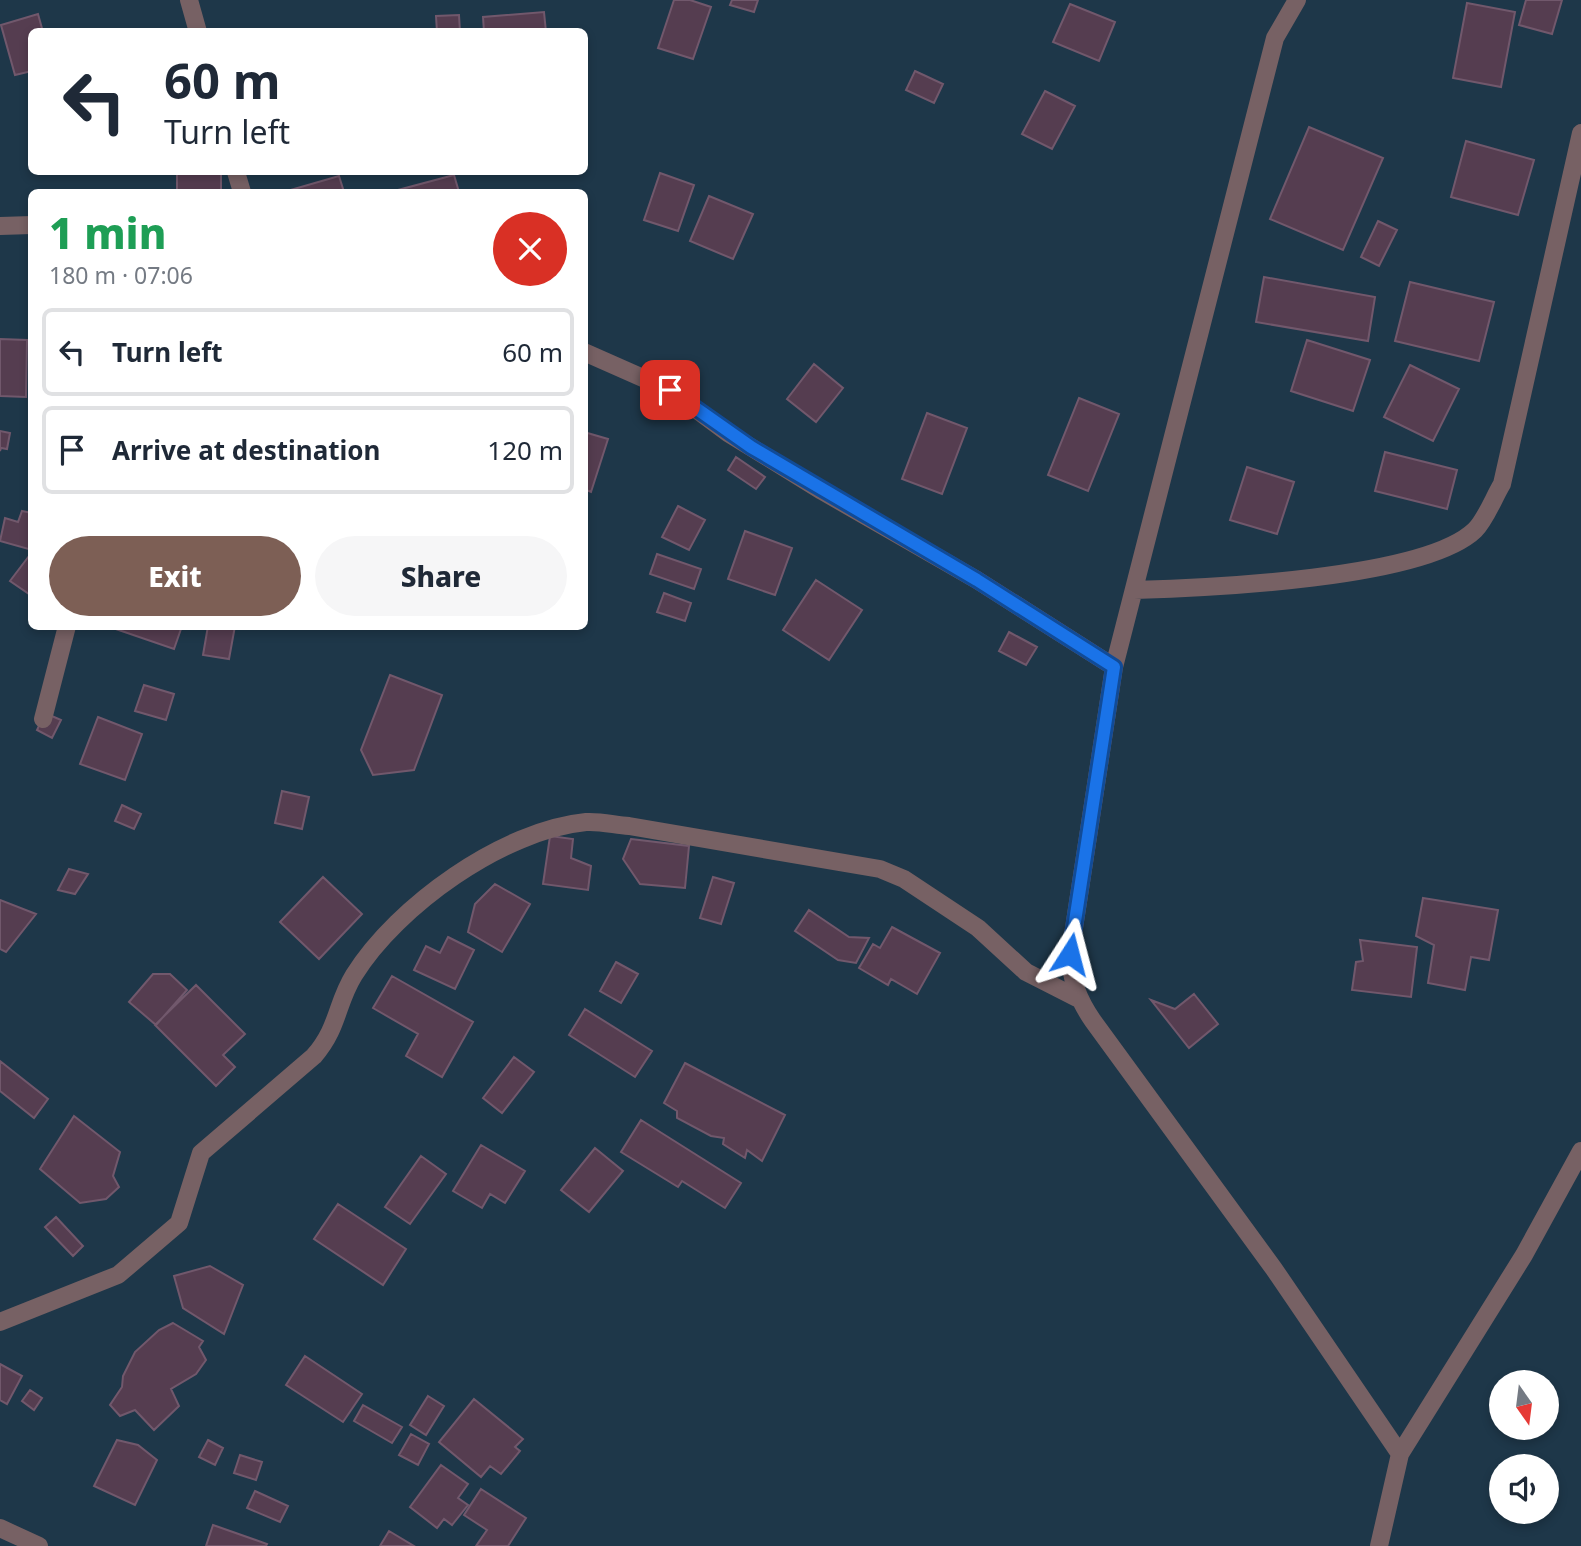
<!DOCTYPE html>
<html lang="en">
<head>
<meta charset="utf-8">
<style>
  body { margin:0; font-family:"Noto Sans",sans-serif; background:#f6f6f7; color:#1f2937; height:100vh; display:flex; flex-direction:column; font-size:26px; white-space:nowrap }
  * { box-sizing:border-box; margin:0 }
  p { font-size:23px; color:#747a83 }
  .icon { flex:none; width:38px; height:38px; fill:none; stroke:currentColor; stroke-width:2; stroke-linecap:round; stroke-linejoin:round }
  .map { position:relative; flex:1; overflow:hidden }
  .panel { position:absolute; left:28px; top:189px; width:560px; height:441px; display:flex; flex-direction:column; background:#fff; border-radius:10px; box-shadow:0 4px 10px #0003 }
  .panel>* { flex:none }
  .guide { position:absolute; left:28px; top:28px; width:560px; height:147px; border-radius:10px; box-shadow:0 4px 10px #0003; background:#fff; color:#1f2937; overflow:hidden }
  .needle { width:46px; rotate:166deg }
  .buttons { position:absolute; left:1489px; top:1370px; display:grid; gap:14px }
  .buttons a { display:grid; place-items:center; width:70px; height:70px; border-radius:50%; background:#fff; box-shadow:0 4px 10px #0003; font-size:35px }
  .pin { position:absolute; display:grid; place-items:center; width:60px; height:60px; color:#fff; margin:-30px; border-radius:14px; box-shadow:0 4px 10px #0006 }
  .me { position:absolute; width:77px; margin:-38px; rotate:9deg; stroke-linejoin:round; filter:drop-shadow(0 0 5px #0008) }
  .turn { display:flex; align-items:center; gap:24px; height:147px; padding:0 21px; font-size:32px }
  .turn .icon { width:91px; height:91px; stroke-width:2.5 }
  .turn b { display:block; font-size:49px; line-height:60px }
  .round { display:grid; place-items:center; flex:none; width:74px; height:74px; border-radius:37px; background:#f6f6f7 }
  .summary { display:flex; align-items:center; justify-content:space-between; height:119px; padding:0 21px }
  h1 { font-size:42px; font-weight:800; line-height:52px; color:#1e9e55 }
  .cta { display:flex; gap:14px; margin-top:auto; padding:14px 21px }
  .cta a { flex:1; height:80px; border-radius:42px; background:#7d5f55; color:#fff; font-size:28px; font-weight:800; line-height:80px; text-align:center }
  .cta a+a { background:#f6f6f7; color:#1f2937 }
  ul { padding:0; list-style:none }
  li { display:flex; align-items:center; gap:21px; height:88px; margin:0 14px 10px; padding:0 7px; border:4px solid #e0e1e3; border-radius:10px }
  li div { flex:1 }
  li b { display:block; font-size:26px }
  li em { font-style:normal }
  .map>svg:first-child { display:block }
</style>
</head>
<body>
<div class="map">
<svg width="1581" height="1546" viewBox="0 0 1581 1546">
  <rect width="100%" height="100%" fill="#1e3749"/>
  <!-- building -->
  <path fill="#553d50" stroke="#71586c" stroke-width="2" d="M674,0h16l21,7 -18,52 -35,-11z
    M732,0h26l-4,12 -24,-7z
    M1526,0h36l-10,34 -33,-9z
    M1467,3l48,9 -14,75 -48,-9z
    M1070,4l45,18 -16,39 -46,-19z
    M544,12l2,20h-62l-1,-15z
    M38,14l5,18h-11v39l-17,4 -14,-50z
    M459,15l1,17h-23l-1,-16z
    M915,71l28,13 -9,19 -28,-13z
    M1045,91l30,15 -23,43 -30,-15z
    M1309,127l74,31 -40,92 -73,-31z
    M1466,141l68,19 -16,55 -67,-18z
    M177,172h44v20h-44z
    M660,173l34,12 -16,46 -34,-11z
    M454,175l5,17h-60l-1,-2z
    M339,176l5,16h-57v-1z
    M709,196l44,18 -20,45 -43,-18z
    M1378,221l19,9 -18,36 -18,-9z
    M1264,277l111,20 -7,44 -112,-19z
    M1410,282l84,20 -15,59 -84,-20z
    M0,339l27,1 -1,57 -26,-1z
    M1307,340l63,20 -17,51 -62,-20z
    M814,364l29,24 -27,34 -29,-23z
    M1410,365l49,24 -26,52 -49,-24z
    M1079,398l40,16 -31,77 -40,-16z
    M927,413l40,15 -25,66 -40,-15z
    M0,431l10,2 -3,16 -6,-1 -1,3z
    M584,432l24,7 -17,53 -7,-3z
    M1385,452l72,18 -10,39 -72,-18z
    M736,457l29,20 -9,12 -28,-19z
    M1247,467l47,15 -17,52 -47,-14z
    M678,506l27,14 -16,30 -27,-13z
    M22,511l10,2v37l-32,-9 5,-23 13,4z
    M745,531l47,17 -17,47 -47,-16z
    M657,554l44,15 -7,20 -44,-15z
    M29,556l3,2v38l-22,-15z
    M816,580l46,30 -33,50 -46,-30z
    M664,593l27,10 -6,18 -28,-9z
    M107,626h75l-8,23z
    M208,626h27l-6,33 -26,-4z
    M1009,632l28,15 -11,18 -27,-14z
    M390,675l52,20 -28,75 -41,5 -12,-25z
    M144,685l30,9 -8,26 -31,-9z
    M45,713l16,7 -9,18 -15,-8z
    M98,717l44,17 -17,46 -45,-16z
    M282,791l27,6 -7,32 -27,-6z
    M122,805l19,9 -7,15 -19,-8z
    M550,836l23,3 -2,19 20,8 -3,24 -45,-6z
    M631,839l58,7 -4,42 -45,-4 -17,-25z
    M69,869l19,5 -13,20 -17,-4z
    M323,877l39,37 -43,45 -39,-37z
    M713,877l21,6 -13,41 -21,-6z
    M495,884l35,20 -28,48 -34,-20 7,-28z
    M1423,898l75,12 -9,50 -18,-3 -6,33 -37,-7 6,-38 -18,-9z
    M0,900l36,14 -30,38 -6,-3z
    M809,910l40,27 20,1 -13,25 -18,-3 -43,-29z
    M892,927l48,26 -23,41 -26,-15 -3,6 -29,-17 14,-24 7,4z
    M448,937l26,13 -19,39 -41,-19 12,-24 14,7z
    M1360,940l57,7 -6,50 -59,-7 4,-28 7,-1z
    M616,962l22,12 -17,29 -21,-12z
    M153,974h17l17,16 -31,35 -27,-23z
    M392,976l81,46 -31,55 -36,-21 12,-22 -45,-26z
    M196,985l49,49 -22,21 12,12 -19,19 -61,-61z
    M1194,994l24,30 -29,24 -38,-48 24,9z
    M585,1009l67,42 -17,26 -66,-42z
    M514,1057l20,15 -32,41 -19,-15z
    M0,1061l48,38 -14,19 -34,-27z
    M685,1063l100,52 -23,46 -15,-11 -2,8 -22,-14 1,-6 -13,-2 -34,-18v-7l-13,-8z
    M74,1116l46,36 -7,24 6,11 -13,12 -26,4 -40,-34z
    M641,1120l100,63 -16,25 -43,-27 -4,6 -57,-35z
    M481,1145l44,26 -20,32 -15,-9 -8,14 -29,-17z
    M595,1148l28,23 -34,41 -28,-22z
    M421,1156l25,18 -36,50 -25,-17z
    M338,1204l68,45 -23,36 -69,-46z
    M56,1217l27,29 -10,10 -28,-29z
    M210,1266l33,19 -19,49 -41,-26 -9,-32z
    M173,1323l30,18 -4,6 7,13 -10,14 -25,15 8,17 -25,24 -19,-20 -15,6 -10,-11 12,-18 1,-11 12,-24 24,-22z
    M305,1356l57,38 -19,28 -57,-37z
    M0,1364l22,12 -15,28 -7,-4z
    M30,1390l12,8 -8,12 -12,-9z
    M428,1396l16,10 -18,29 -16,-10z
    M474,1399l49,40 -8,8 5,4 -19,23 -11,-8 -9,11 -42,-35z
    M363,1405l39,22 -10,16 -38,-22z
    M411,1434l18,10 -11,21 -19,-10z
    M117,1440l21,5 19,15 -22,45 -41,-19z
    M208,1440l15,8 -8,17 -16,-8z
    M240,1455l22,7 -6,18 -22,-7z
    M441,1465l27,19 -10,14 10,7 -16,20 -8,-6 -7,9 -27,-21z
    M481,1489l45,29 -18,28h-32l11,-16 -23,-15z
    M255,1491l33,15 -8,16 -33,-14z
    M213,1525l54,19 -1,2h-60z
    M389,1531l25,15h-34z"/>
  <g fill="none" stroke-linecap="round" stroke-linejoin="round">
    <!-- street -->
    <path stroke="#776164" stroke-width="18" d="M189,0l9,32
      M1297,0l-22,38 -161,629 -44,287c1,27 8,45 23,67l181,248 126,185
      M236,172l6,20
      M0,226l32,-1
      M584,352l86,38 58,43 94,58 155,89 137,87
      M1134,590c73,-2 290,-11 341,-60 11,-11 19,-33 27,-46l79,-351
      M43,719l24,-93
      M0,1322l118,-47 61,-52 22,-70 113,-97c25,-29 22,-52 40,-81 43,-69 149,-145 232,-153 14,-1 29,3 43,4l251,43 24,10 74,49 48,44 51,26
      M0,1528l39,18
      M1379,1546l21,-92 124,-199 57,-104"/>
  </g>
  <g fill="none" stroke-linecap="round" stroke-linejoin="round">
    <defs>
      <path id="route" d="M670,390l81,57 226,133 137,87 -44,287"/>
    </defs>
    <!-- route casing -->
    <use href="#route" stroke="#114b97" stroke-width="18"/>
    <!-- route -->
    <use href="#route" stroke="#1a73e8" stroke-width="12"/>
  </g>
</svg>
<div class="buttons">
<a><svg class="needle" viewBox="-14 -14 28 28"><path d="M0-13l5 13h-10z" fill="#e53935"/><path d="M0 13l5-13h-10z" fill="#747a83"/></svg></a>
<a><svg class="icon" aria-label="sound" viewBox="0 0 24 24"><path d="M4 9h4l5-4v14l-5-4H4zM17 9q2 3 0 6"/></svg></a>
</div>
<div class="pin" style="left:670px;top:390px;background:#d93025"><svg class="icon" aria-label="arrive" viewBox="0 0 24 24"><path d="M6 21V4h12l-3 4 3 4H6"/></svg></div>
<svg class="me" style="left:1070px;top:954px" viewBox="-20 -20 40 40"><path d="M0-17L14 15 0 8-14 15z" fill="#1a73e8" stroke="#fff" stroke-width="4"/></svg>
<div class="guide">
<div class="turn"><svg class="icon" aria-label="left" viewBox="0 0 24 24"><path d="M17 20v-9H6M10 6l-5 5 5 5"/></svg><div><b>60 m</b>Turn left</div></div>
</div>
<section class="panel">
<div class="summary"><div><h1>1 min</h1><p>180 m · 07:06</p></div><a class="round" style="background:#d93025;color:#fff"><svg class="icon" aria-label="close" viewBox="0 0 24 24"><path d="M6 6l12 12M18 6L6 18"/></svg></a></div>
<ul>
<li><svg class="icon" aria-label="left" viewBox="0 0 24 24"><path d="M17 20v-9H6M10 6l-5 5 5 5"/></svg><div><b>Turn left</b></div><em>60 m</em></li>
<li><svg class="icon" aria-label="arrive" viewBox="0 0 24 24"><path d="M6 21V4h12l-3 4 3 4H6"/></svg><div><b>Arrive at destination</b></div><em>120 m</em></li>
</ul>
<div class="cta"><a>Exit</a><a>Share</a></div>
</section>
</div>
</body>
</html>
